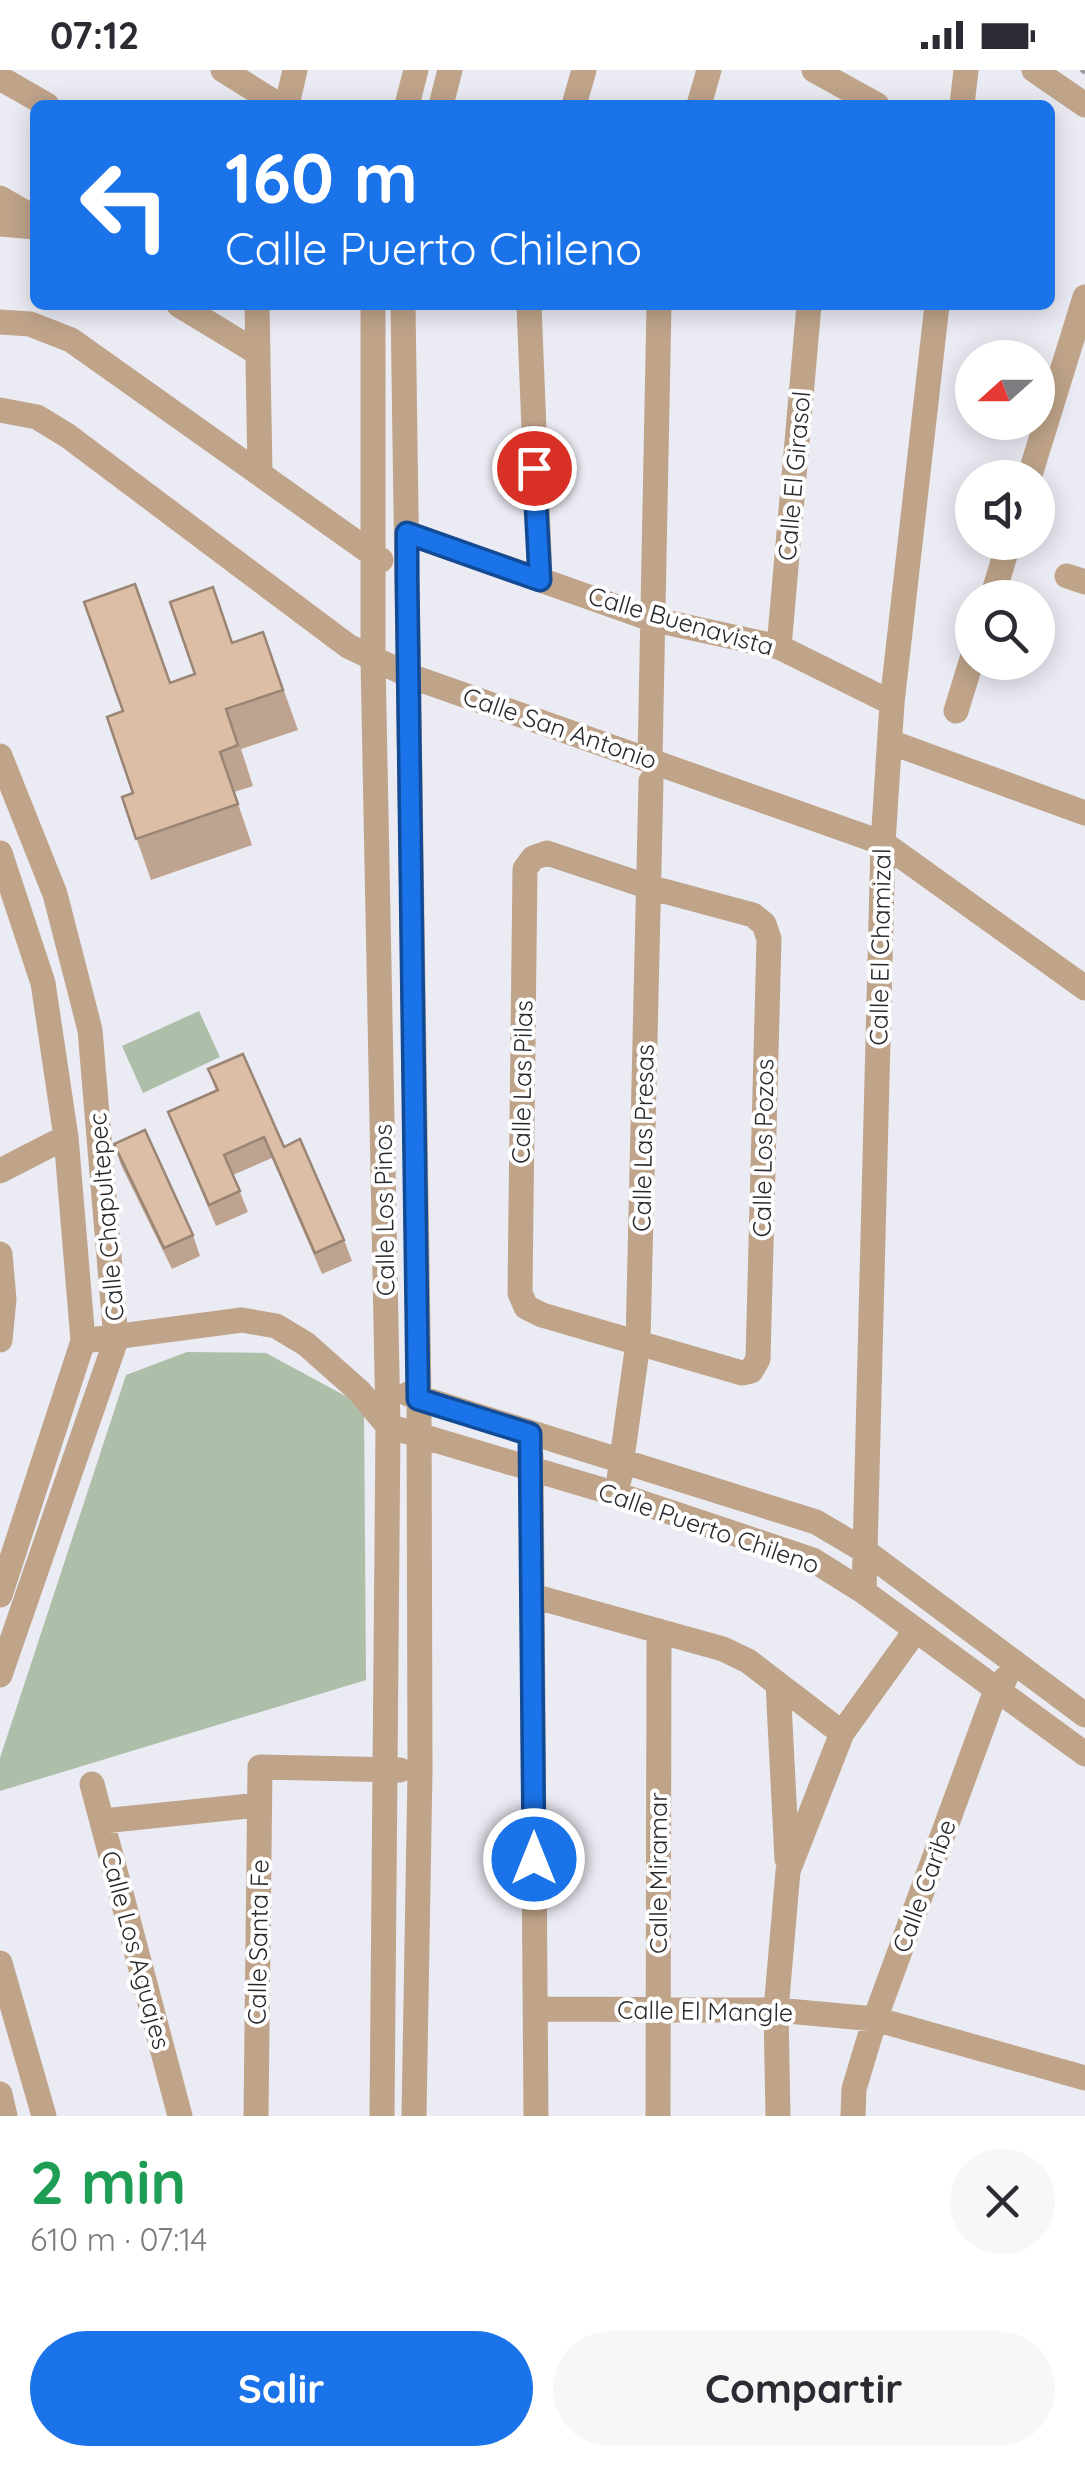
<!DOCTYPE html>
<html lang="es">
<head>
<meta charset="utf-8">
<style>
  body { margin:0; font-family:Quicksand,sans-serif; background:#f7f7f7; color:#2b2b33; height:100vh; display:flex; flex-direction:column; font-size:38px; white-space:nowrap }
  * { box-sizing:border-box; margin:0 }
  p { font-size:32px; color:#7c7c81 }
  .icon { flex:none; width:55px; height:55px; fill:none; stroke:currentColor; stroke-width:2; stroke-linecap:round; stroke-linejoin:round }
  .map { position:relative; height:2046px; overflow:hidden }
  .sheet { display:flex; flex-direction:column; background:#fff; flex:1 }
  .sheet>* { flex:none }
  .banner { position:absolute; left:30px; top:30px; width:1025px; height:210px; border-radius:15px; box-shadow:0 5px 25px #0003; background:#1a73e8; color:#fff; overflow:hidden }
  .needle { width:65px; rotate:249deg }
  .controls { position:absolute; left:955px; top:270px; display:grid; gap:20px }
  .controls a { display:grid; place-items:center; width:100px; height:100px; border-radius:50%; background:#fff; box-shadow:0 5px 25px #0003; font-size:50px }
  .pin { position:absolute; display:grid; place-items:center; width:85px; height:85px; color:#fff; margin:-42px; border:5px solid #fff; border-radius:50%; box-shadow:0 2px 10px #0007 }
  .me { position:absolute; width:110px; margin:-55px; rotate:0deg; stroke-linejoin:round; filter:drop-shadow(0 0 8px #0008) }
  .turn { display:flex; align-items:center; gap:35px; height:210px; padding:0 30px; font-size:45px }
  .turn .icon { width:130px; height:130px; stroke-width:2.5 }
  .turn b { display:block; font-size:70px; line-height:85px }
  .round { display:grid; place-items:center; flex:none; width:105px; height:105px; border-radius:52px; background:#f7f7f7 }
  .headline { display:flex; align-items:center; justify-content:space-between; height:170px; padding:0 30px }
  h1 { font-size:60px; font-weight:800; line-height:75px; color:#1e9e55 }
  .primary-button { display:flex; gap:20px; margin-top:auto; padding:20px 30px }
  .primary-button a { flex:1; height:115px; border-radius:60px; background:#1a73e8; color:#fff; font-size:40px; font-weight:800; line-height:115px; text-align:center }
  .primary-button a+a { background:#f7f7f7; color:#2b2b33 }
  .status { display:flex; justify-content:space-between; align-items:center; height:70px; padding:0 50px; background:#fff; direction:ltr }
  .status svg { height:28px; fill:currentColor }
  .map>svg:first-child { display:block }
</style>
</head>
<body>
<div class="status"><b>07:12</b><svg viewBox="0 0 49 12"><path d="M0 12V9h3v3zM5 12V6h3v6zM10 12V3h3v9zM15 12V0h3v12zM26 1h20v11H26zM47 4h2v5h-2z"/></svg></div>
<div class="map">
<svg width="1085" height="2046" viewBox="0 0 1085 2046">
  <rect width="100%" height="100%" fill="#ebebf4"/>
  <!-- green -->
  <path fill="#adbfa9" d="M199,941l21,46 -77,36 -21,-47z
    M187,1282l79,1 98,53 2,274 -366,111v-33l126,-383z"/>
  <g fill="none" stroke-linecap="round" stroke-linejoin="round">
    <!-- path -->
    <path stroke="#9a9aa0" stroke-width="4" stroke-dasharray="10 5" stroke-linecap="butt" d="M1081,0l4,3"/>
    <!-- minor -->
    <path stroke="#bfa48a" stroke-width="25" d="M223,0l56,35
      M814,0l63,35
      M1034,0l51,35
      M0,8l47,27
      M287,35l8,-35
      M407,35l9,-35
      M441,35l9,-35
      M574,35l10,-35
      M699,35l10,-35
      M962,35l4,-35
      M0,128l35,20
      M0,154l35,3
      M179,235l79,48
      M257,235l3,168
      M373,235v355l15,766 -6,690
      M403,235l16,1094 1,372 -6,345
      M529,235l11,274
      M0,252l30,2 41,16 310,220
      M0,340l37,7 31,19 280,210 62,30 473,167 202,145
      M1029,408l56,-181
      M407,463l244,86 128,28 113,56
      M1067,506l18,6
      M992,528l17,-56
      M779,577l30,-342
      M956,641l16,-52
      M890,672l195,71
      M0,686l55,138 35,136 26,310 -116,335
      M650,690l9,-455
      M0,783l43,130 23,154 17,204 -83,254
      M547,783l102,34 104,28 11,9 5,15 -11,420 -7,12 -9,2 -200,-58 -16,-8 -6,-14 5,-424 8,-11z
      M0,1101l66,-34
      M0,1184l4,45 -4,41
      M83,1271l159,-21 34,6 30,18 53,47 29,35 228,68 197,66 51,32 221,162
      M408,1324l408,128 49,29 220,164
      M531,1386l5,660
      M619,1410l19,-137 13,-562
      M864,1522l19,-749 9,-140 45,-398
      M533,1526l190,53 25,12 94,72
      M778,1614l9,175
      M92,1714l88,332
      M103,1751l156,-16
      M0,1893l44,153
      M535,1939l241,1 99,9 210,59
      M0,2024l5,22
      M256,2046l4,-349 140,3
      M658,2046l1,-485
      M778,2046l-2,-106 12,-139 54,-138 74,-103
      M853,2046l1,-27 21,-70 121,-329 9,-11"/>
  </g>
  <!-- wall -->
  <path fill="#bda390" d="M263,562l35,98 -57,19 12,37 -19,6 18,53 -101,35 -29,-83 11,-4 -10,-82 47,-29 25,-8 38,-32z
    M208,999l76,78 60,93 8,21 -30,13 -50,-116 -39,17 15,37 -32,14 -48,-114 48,-21z
    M114,1074l79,91 7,21 -28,13 -51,-104z"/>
  <!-- building -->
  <path fill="#dcbea7" stroke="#9a8575" stroke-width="2.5" d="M135,514l35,99 25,-9 -25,-72 43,-15 19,56 31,-11 20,58 -57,19 12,36 -18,7 18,52 -102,35 -14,-42 11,-4 -26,-76 16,-6 -39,-109z
    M243,984l41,93 16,-8 44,101 -29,13 -51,-116 -40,18 16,36 -31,14 -41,-93 50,-22 -10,-21z
    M145,1060l48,105 -29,13 -50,-104z"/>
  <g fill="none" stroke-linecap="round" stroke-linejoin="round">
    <defs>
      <path id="route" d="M534,398l6,112 -133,-47v43l11,823 112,35 4,425"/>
    </defs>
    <!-- route casing -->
    <use href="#route" stroke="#114b97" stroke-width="25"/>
    <!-- route -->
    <use href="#route" stroke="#1a73e8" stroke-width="18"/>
  </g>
  <g text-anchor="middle" stroke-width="8" stroke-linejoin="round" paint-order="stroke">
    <!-- street labels -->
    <g font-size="25" fill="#29292d" stroke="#fff">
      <text transform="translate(794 406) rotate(-85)" y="9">Calle El Girasol</text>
      <text transform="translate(681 551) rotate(16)" y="9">Calle Buenavista</text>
      <text transform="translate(560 658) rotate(19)" y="9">Calle San Antonio</text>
      <text transform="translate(880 877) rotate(-89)" y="9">Calle El Chamizal</text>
      <text transform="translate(522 1012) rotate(-89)" y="9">Calle Las Pilas</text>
      <text transform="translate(643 1068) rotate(-89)" y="9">Calle Las Presas</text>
      <text transform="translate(763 1078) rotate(-89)" y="9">Calle Los Pozos</text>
      <text transform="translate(384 1140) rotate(-91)" y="9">Calle Los Pinos</text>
      <text transform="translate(106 1147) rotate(-95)" y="9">Calle Chapultepec</text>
      <text transform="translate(709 1458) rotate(19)" y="9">Calle Puerto Chileno</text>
      <text transform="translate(658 1803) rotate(-90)" y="9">Calle Miramar</text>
      <text transform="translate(924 1816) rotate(-70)" y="9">Calle Caribe</text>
      <text transform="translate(258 1872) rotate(-89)" y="9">Calle Santa Fe</text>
      <text transform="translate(136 1880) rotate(75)" y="9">Calle Los Aguajes</text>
      <text transform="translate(705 1941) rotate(1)" y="9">Calle El Mangle</text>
    </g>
  </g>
</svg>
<div class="controls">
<a><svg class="needle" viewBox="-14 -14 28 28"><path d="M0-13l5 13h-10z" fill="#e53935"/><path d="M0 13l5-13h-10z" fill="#7c7c81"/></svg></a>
<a><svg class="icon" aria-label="sound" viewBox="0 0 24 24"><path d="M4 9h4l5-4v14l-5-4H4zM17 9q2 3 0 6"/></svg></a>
<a><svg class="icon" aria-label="search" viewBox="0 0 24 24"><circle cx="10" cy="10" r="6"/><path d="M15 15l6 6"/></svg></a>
</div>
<div class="pin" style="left:534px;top:398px;background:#d93025"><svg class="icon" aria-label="arrive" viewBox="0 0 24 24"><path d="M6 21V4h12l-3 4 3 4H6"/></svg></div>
<svg class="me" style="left:534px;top:1789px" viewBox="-20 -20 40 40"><circle r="17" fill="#1a73e8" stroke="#fff" stroke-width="3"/><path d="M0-11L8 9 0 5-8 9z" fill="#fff"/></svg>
<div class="banner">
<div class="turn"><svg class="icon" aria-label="left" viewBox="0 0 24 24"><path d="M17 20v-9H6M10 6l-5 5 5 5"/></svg><div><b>160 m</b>Calle Puerto Chileno</div></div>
</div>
</div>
<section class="sheet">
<div class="headline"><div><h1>2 min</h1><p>610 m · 07:14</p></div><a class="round"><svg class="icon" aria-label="close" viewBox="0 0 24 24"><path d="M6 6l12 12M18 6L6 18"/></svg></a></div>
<div class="primary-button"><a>Salir</a><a>Compartir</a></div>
</section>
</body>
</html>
